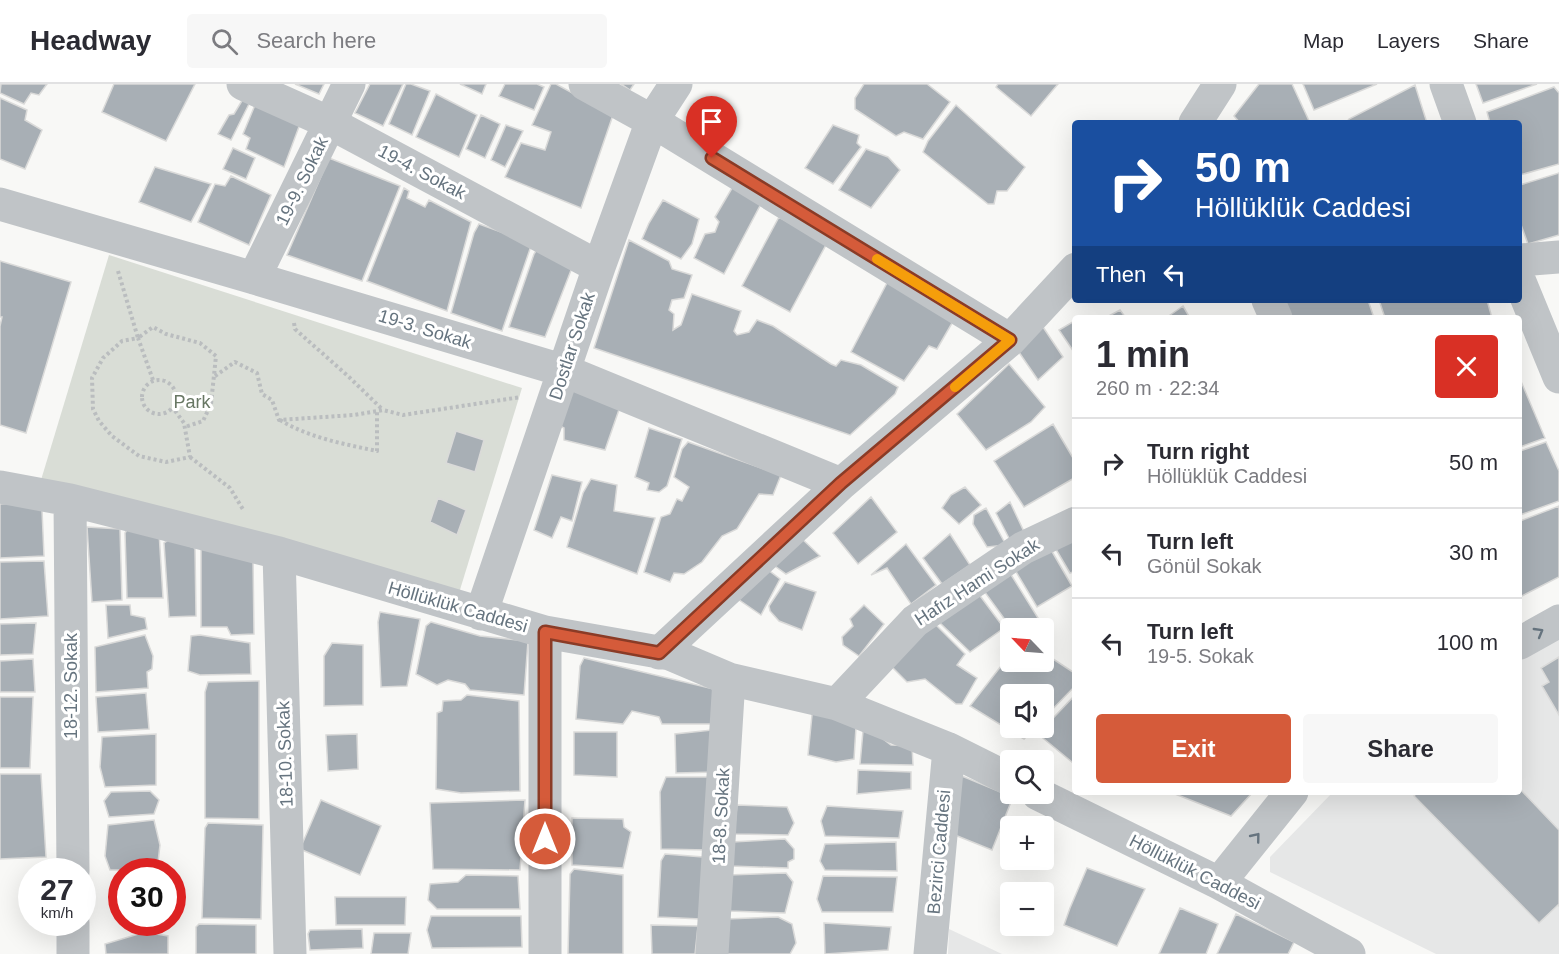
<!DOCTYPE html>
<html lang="en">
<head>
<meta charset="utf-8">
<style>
  body { margin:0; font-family:Arial,sans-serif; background:#f7f7f7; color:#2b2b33; height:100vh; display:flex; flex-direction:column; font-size:22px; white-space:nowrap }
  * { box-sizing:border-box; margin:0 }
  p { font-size:20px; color:#7c7c81 }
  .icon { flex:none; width:33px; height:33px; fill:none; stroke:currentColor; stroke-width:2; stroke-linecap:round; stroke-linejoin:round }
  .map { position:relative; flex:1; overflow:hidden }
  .details { position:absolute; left:1072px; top:231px; width:450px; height:480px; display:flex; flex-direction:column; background:#fff; border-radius:6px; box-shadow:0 6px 24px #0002 }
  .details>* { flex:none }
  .top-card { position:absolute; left:1072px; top:36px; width:450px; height:183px; border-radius:6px; box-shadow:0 6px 24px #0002; background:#1a4fa0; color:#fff; overflow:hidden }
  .needle { width:39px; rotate:295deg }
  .buttons { position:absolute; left:1000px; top:534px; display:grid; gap:12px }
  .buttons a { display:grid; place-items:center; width:54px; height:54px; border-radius:6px; background:#fff; box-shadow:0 6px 24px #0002; font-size:30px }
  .speed { position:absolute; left:18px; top:774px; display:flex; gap:12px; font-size:30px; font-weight:700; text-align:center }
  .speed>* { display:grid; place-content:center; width:78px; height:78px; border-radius:50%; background:#fff; box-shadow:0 6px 24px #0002; line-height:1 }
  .speed small { font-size:15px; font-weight:400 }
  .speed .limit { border:9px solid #d22; background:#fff; color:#111 }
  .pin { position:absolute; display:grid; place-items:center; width:51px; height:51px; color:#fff; margin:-62px -26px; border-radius:50% 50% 50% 0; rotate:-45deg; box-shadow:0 0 6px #0007 }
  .pin .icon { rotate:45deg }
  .me { position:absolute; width:66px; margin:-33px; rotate:0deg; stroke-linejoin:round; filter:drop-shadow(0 0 4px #0008) }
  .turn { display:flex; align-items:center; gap:21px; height:126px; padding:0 24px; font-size:27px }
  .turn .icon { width:78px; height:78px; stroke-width:2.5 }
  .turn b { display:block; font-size:42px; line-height:51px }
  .then { display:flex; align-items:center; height:57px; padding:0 24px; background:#0003; gap:12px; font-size:22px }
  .round { display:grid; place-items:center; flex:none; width:63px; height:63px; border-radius:6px; background:#f7f7f7 }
  .overview { display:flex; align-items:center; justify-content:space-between; height:102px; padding:0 24px }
  h1 { font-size:36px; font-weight:800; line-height:45px }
  .cta { display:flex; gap:12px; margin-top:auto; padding:12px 24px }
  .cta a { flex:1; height:69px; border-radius:6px; background:#d55b3a; color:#fff; font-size:24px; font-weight:800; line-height:69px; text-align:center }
  .cta a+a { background:#f7f7f7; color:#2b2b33 }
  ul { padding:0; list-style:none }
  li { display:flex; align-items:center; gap:18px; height:90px; padding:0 24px; border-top:2px solid #e1e1e2 }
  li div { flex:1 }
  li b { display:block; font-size:22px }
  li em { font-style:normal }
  header { display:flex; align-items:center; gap:36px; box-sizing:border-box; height:84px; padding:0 30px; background:#fff; border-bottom:2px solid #e1e1e2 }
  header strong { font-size:28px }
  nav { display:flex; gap:33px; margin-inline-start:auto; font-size:21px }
  .search { width:420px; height:54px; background:#f7f7f7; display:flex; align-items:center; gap:15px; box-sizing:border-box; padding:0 21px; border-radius:6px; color:#7c7c81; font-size:22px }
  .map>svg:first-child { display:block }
</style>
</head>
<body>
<header>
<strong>Headway</strong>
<div class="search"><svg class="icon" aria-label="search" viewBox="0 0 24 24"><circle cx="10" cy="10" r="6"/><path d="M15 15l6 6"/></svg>Search here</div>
<nav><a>Map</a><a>Layers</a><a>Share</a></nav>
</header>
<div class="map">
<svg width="1559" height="870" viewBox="0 0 1559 870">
  <rect width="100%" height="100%" fill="#f8f8f6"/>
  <!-- built -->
  <path fill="#e6e7e7" d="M1559,551v319h-123l-166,-82v-15l63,-65h187v-133z
    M949,845l53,25h-54z"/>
  <!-- green -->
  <path fill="#d9ddd6" d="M109,171l413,133 -63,205 -418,-113z"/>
  <!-- building -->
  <path fill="#a8afb5" stroke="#dadad9" stroke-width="1.5" d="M1,0h46l-8,11 -8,-2 -7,11 -24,-11z
    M114,0h81l-29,57 -64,-29z
    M295,0h29l-5,10z
    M370,0h33l-20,42 -28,-13z
    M406,0h5l19,7 -18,44 -23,-11z
    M460,0h26l-4,10z
    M505,0h32l7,3 -10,23 -35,-14z
    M551,0h5l57,31 -32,93 -76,-31 16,-34 24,7 6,-18 -19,-7z
    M621,0h13l-4,6z
    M864,0h63l23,18 -27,37 -19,-7 -8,4 -41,-27v-11z
    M998,0h60l-27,32 -35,-29z
    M1259,0h33l18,39h-70l-6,-7z
    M1303,0h74l-63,26z
    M1476,0h61l-54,19z
    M1415,1l12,38h-81l3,-4z
    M1554,3l5,6v71l-39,11v-52h-30l-3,-11z
    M436,10l41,21 -18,42 -43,-20z
    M0,14l27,12 -2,10 17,10 -17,39 -25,-10z
    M243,15l7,3 -19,38 -13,-6 11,-19 5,-1z
    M255,21l45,19 -16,43 -38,-18 4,-11 -7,-4z
    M956,21l69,62 -18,24h-10l-3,13h-6l-65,-52 5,-11z
    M481,31l19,9 -15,34 -19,-9z
    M506,41l17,6 -18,36 -14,-7z
    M833,41l26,10 -2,8 4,4 -28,37 -28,-16z
    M233,64l22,10 -9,21 -23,-10z
    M866,65l22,8 12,13 -29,38 -32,-18z
    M329,74l71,28 -38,95 -75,-26z
    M155,83l56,17 -20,38 -52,-20z
    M1559,89v62l-31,9 -8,-22v-37z
    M231,92l40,19 -22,50 -51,-23 17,-38 10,2z
    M735,99l28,17 -39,74 -30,-16 11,-24 10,-2 4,-10 -4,-5z
    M404,104l5,3 -2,7 18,9 4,-7 42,22 -24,89 -80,-30z
    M663,116l36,19 -7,25 -11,15 -39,-20 7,-16z
    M779,133l48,26 -37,69 -48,-26z
    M479,140l53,19 -30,88 -51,-18 23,-80z
    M629,156l40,21 3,8 20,6 -8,23 -12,2 -3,10 5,4 -1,16 8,-5 11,-31 49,17 -7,20 3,4 12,-3 8,-12 16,6 58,38 5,2 5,-6 20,5 37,22 -3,7 -45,41 -256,-87z
    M539,162l36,14 -30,77 -36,-10 25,-73z
    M0,177l71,21 -45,151 -26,-8v-99l2,-9h-2z
    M888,197l67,37 -18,31 -8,-3 -25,35 -53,-29z
    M1283,216h85l6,18h-84z
    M1379,216h108l5,18h-107z
    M1183,222l7,12h-24z
    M1120,226l6,8h-21z
    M1076,236v35l-17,-25z
    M1039,237l24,36 -25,23 -24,-35z
    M1009,280l36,43 -14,15 -45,28 -29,-36z
    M1520,295l25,59 -25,9z
    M570,302l52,15 -17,49 -41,-10v-12l-8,-4z
    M1053,340l23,39v14l-52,30 -30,-46z
    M649,344l33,11 -15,47 -8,6 -12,-2 2,-7 -14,-6z
    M456,347l28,9 -9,32 -29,-9z
    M688,358l93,33 -8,20 -14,-1 -22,35 -15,7 -20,26 -18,12 -10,-1 -4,9 -26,-10 17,-55 9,-3 7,-15 5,2 7,-14 -15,-10 8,-28z
    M1546,358l13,29v30l-39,14v-64z
    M552,391l30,7 -10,39 -11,-4 -9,21 -18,-8z
    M591,395l26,6 -3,26 41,7 -18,56 -70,-27 16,-54z
    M965,403l16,18 -22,19 -17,-16 9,-13z
    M871,413l26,35 -39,32 -25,-31z
    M438,414l28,12 -9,25 -27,-13z
    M1010,418l17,36 -16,4 -15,-29z
    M16,419l26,7 2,46 -44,2v-54z
    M1559,422v71l-39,20v-76z
    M986,424l20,37 -19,2 -14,-23 1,-9z
    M87,443l33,2 2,71 -30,2z
    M128,444l31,4 4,66h-36l-2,-65z
    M1076,448v39l-6,2 -16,-27z
    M950,450l20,31 -28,19 -19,-26z
    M799,452l21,20 -34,18 -18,-13z
    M170,455l25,9 1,68 -27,1 -5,-74z
    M906,460l30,41 -25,19 -24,-36 -16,7z
    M201,463l52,11 1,76 -23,1 -4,-8h-26z
    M1050,464l22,38 -35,21 -22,-37z
    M44,477l4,55 -48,3v-57z
    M759,479l21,16 -19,36 -29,-20z
    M1010,489l28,45 -19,10h-8l-27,-37z
    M785,498l31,10 -14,38 -23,-9 -9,-10 -1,-5z
    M978,509l26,35 -34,24 -31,-30z
    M106,521h24l1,10 14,3 2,11 -39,9z
    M864,521l20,19 -25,32 -16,-11 -1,-8 11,-11 -3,-7z
    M380,528l40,7 -13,67 -26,1 -3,-65z
    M932,537l33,33 -8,11 20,13 -15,26h-6l-31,-25 -18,3 -17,-17z
    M431,538l49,14 48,5 -4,54 -54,-5 -5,-6 -17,-4 -11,5 -21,-11 10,-48z
    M36,539l-3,31 -33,1v-31z
    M145,551l8,21 -1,13 -5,3 1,16 -52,4 -1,-45z
    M200,551l50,8 1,31 -51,1 -12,-4 3,-35z
    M332,559l31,2v60l-39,1v-50z
    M1044,569l32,21v11l-32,33v-24h-33v34h24l-11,11 -54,-33 38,-49h3v5h33z
    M1559,573v58l-17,-29 7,-4 -8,-14z
    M584,574l134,32 -4,34h-52l-3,-7 -27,-6 -9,13 -47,-5 4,-53z
    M33,575l2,33h-35v-31z
    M259,597v138l-54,-1v-126l3,-10z
    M146,609l3,36 -51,3 -2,-35z
    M1076,610v65l-4,3 -34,-28z
    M467,611l52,6 1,90 -59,2 -25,-4 1,-76 5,-2 1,-10 18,-1z
    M0,613h33l-3,71h-30z
    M815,628l41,15 -2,32 -18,3 -28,-7 4,-40z
    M721,645l-3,43 -42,1 -1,-39z
    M863,647l11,1 17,13 21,1 1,19 -53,-1z
    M574,648h43v45l-43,-2z
    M156,650v51l-51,2 -5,-20 2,-30z
    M357,650l1,35 -30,2 -2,-36z
    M858,686l53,2v17l-54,5z
    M0,690h41l5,83 -46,2z
    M957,690l56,23 -21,53 -47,-19z
    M666,693h47l-6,73 -46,-1 -1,-57z
    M1520,705l39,41v76l-1,-1 -19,18 -125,-127 3,-4h103z
    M150,707l9,9 -5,14 -45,3 -5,-16 7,-9z
    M1170,708h83l-22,24z
    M321,716l60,26 -21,49 -60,-26z
    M525,716l-5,70 -87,-1 -3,-66z
    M737,721l50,2 7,16 -6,12 -54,-1z
    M827,722l76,5 -4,27 -74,-2 -4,-15z
    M572,734l51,1 1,8 7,5 -8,36 -51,-3z
    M154,736l6,25 -3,25h-47l-5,-14 3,-31z
    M208,739l55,2 -2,94 -59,-1 3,-90z
    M785,755l9,10v10l-6,3v6l-57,-2 1,-24z
    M896,758l1,29 -72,-1 -5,-9 5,-17z
    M665,770l38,3 -2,62 -43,-2 3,-56z
    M1087,784l58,21 -28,57 -53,-21 6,-17z
    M574,785l49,6v79h-55l2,-80z
    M786,789l7,9 -8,31 -56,-2 -1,-36z
    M466,791l52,1 2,33h-83l-9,-9 2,-16 28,-2z
    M823,792l74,1 -4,35h-71l-5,-13z
    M335,813h71l-1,28h-69z
    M1180,824l38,16 -12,30h-47z
    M1236,830l58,28 -6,12h-71z
    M431,832h90l1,31 -90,1 -5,-18z
    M778,833l14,7 4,19 -6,11h-64v-35z
    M824,839l67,4 -3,23 -63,4z
    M199,840l57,1v29h-60v-27z
    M651,841l47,1 -3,28h-43z
    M362,845l1,19 -53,2 -2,-16 2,-4z
    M145,848l23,4v18h-62l-1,-10z
    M374,849h37l-3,21h-37z"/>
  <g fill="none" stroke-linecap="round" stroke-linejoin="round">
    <!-- path -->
    <path stroke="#babdbf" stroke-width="4" stroke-dasharray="3 3" stroke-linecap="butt" d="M118,187l20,67 15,-11 13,7 34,9 16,13 -5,48 -8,17 -18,6
      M294,239l1,6 54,48 33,32
      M215,292l20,-14 22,11 5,21 10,6 7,20 75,-5 29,-5 20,5 118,-18
      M142 313a17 17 0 1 1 34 0a17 17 0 1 1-34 0Z
      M153,296l-15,-42 -16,3 -19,17 -11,20 1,31 6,12 13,15 27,20 27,6 24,-5 -6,-34 -11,-15
      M280,336c30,18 64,24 97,31v-40
      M190,373l40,31 14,23"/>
    <!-- minor -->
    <path stroke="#c0c4c7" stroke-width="33" d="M243,0l87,39 269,144
      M585,0l67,37 358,219
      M1446,0l14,39
      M1195,39l25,-39
      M0,120l254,74 311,93 276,113
      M1520,176l39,-3
      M254,194l95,-194
      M1520,198l39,95
      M1268,216l8,18
      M0,403l70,13 209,53 266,79 125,22 59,25 108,25 112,45 62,31
      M70,416l3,372
      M279,469l11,401
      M481,530l118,-347 53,-146 24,-37
      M545,548v322
      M1520,559l39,-22
      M659,569l182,-169 169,-144 66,-71
      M837,620l78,-83 108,-73 53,-25
      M1038,710l181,89 130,71
      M1219,799l73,-91
      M73,838v32
      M712,870l17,-275
      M930,870l19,-205"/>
  </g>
  <!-- one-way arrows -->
  <defs><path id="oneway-chevron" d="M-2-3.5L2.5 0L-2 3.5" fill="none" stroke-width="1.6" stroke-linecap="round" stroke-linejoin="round" transform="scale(1.5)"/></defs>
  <g stroke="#66747f">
    <use href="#oneway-chevron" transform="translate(1539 548) rotate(-30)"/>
    <use href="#oneway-chevron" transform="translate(1256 753) rotate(-51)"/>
  </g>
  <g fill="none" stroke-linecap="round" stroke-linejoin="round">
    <defs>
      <path id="route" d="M545,755v-207l114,21 182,-170 169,-143 -298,-182"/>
    </defs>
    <!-- route casing -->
    <use href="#route" stroke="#8a3b26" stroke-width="15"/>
    <!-- route -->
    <use href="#route" stroke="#d55b3a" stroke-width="10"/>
    <!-- slow -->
    <path stroke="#f59e0b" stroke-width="10" d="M877,175l133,81 -55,47"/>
  </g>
  <g text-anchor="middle" stroke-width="6" stroke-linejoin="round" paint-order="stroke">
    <!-- street labels -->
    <g font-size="18" fill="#66747f" stroke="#fff">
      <text transform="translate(422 88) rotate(28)" y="6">19-4. Sokak</text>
      <text transform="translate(302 97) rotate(-64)" y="6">19-9. Sokak</text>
      <text transform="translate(425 245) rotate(17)" y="6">19-3. Sokak</text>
      <text transform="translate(572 262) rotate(-72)" y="6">Dostlar Sokak</text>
      <text transform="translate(977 498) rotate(-33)" y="6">Hafız Hami Sokak</text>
      <text transform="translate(458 523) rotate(16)" y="6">Höllüklük Caddesi</text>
      <text transform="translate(71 602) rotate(-90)" y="6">18-12. Sokak</text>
      <text transform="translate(285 670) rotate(-92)" y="6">18-10. Sokak</text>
      <text transform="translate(721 732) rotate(-87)" y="6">18-8. Sokak</text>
      <text transform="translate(939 768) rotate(-85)" y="6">Bezirci Caddesi</text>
      <text transform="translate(1195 788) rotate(27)" y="6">Höllüklük Caddesi</text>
    </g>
    <!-- park labels -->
    <g font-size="18" fill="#687764" stroke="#fff">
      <text x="192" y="324">Park</text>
    </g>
  </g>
</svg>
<div class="buttons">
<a><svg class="needle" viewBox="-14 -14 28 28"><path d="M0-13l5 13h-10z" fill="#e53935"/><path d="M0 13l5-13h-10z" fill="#7c7c81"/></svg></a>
<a><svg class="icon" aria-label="sound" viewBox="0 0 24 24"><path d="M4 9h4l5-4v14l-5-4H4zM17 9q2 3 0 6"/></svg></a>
<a><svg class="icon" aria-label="search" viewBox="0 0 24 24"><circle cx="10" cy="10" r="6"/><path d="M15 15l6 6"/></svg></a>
<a>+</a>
<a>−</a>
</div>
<div class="speed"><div>27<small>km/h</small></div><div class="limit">30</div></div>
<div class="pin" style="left:712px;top:74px;background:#d93025"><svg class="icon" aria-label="arrive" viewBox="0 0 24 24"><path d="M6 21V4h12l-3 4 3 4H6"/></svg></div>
<svg class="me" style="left:545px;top:755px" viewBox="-20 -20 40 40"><circle r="17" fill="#d55b3a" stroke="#fff" stroke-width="3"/><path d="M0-11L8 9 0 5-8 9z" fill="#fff"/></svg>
<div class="top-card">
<div class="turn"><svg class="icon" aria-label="right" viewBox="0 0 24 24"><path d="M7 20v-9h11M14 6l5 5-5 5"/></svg><div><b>50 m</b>Höllüklük Caddesi</div></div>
<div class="then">Then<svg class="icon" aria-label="left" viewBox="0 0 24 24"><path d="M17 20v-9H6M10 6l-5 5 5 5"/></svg></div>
</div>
<section class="details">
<div class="overview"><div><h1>1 min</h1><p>260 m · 22:34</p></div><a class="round" style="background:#d93025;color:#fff"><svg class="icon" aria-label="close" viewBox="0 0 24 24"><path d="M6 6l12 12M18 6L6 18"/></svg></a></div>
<ul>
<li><svg class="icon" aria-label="right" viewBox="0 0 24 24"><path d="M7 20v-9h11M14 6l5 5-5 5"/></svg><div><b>Turn right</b><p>Höllüklük Caddesi</p></div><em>50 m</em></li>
<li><svg class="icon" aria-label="left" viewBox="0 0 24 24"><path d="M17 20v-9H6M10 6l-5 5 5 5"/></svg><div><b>Turn left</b><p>Gönül Sokak</p></div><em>30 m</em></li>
<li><svg class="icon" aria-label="left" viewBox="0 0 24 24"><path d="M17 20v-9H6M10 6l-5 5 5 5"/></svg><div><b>Turn left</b><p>19-5. Sokak</p></div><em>100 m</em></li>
</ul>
<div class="cta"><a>Exit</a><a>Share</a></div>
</section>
</div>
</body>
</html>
